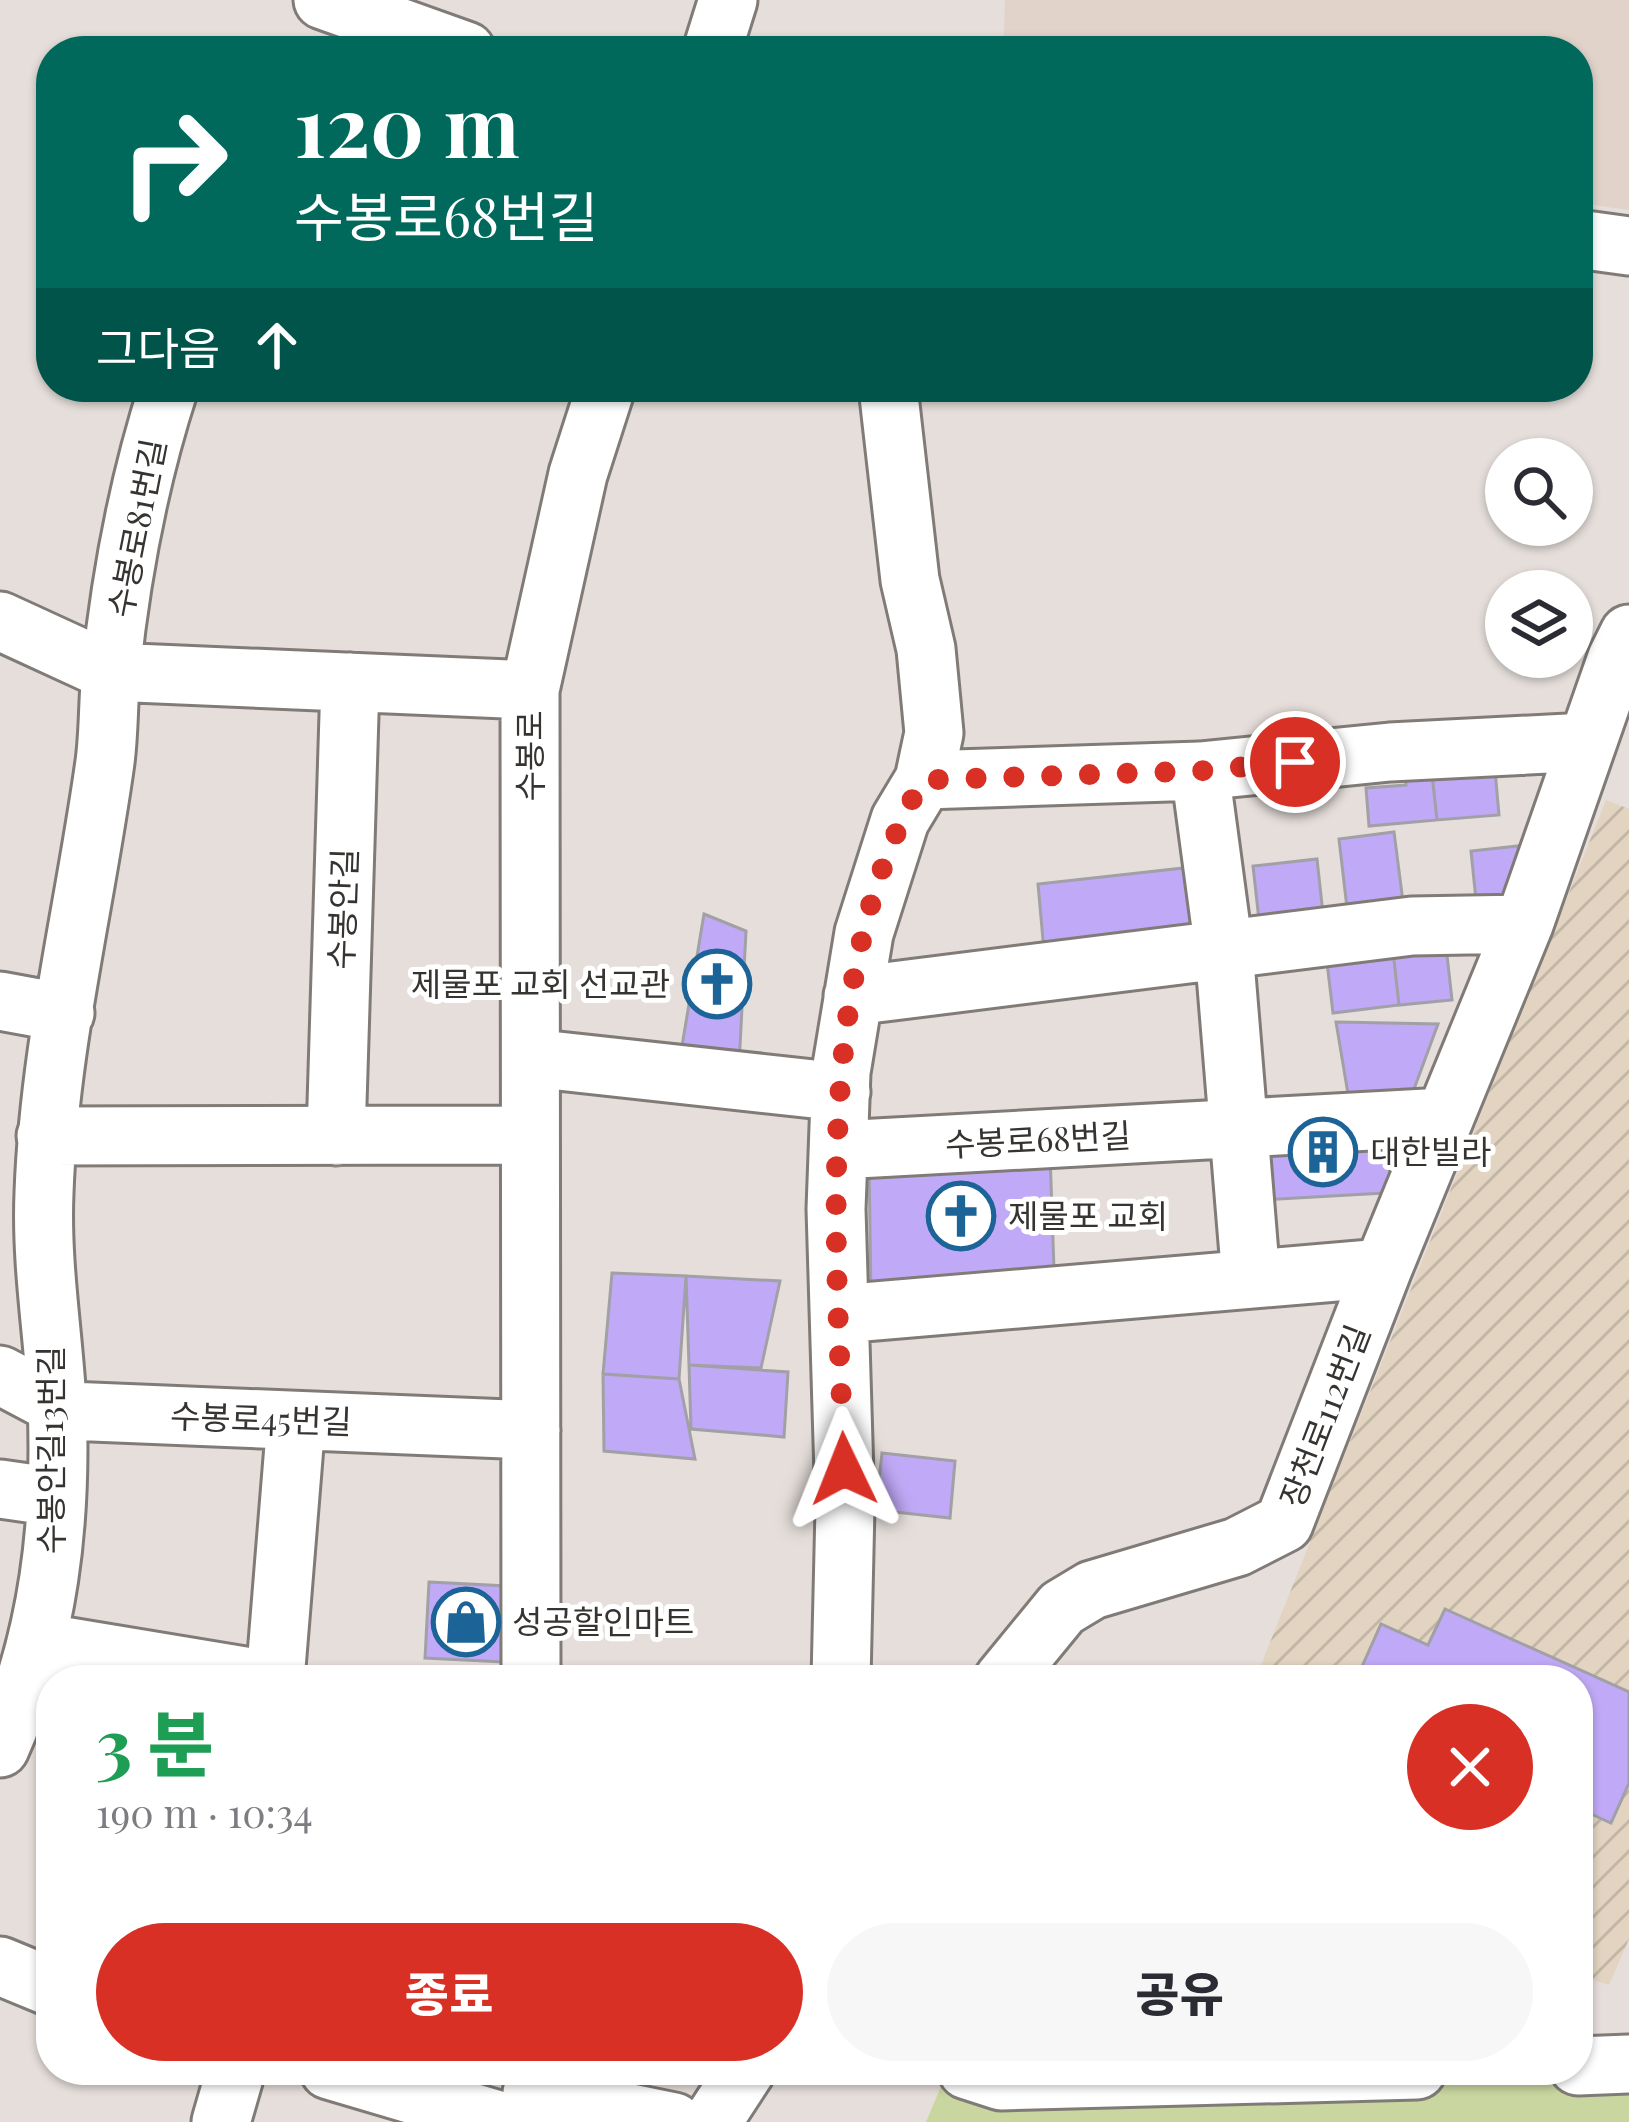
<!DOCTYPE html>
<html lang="ko">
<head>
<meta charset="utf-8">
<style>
  body { margin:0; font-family:"Playfair Display","Noto Sans KR",serif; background:#f7f7f7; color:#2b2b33; height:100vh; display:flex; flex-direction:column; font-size:45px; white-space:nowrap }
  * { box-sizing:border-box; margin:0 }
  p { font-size:39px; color:#7c7c81 }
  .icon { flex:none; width:66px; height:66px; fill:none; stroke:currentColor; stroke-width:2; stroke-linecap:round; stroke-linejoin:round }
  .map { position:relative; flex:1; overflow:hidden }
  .details { position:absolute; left:36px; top:1665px; width:1557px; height:420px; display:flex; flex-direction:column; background:#fff; border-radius:48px; box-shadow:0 3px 9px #0004 }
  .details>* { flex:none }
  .top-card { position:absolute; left:36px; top:36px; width:1557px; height:366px; border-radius:48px; box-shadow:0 3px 9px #0004; background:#00695c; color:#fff; overflow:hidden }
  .tools { position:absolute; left:1485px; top:438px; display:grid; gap:24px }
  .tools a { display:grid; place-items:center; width:108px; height:108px; border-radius:50%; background:#fff; box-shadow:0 3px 9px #0004; font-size:60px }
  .pin { position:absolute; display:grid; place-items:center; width:102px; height:102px; color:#fff; margin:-51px; border:6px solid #fff; border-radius:50%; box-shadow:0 3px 12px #0007 }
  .me { position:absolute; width:132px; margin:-66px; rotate:358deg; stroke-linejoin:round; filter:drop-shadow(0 0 9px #0008) }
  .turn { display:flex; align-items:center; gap:42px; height:252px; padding:0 60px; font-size:54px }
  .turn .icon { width:156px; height:156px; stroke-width:2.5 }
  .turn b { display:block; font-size:84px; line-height:102px }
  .then { display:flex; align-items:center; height:114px; padding:0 60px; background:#0003; gap:24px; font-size:45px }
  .round { display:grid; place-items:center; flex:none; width:126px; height:126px; border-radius:63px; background:#f7f7f7 }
  .headline { display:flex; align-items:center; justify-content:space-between; height:204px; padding:0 60px }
  h1 { font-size:72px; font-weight:800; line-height:90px; color:#1e9e55 }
  .primary-button { display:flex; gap:24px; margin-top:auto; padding:24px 60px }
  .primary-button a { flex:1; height:138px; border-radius:72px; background:#d93025; color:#fff; font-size:48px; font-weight:800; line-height:138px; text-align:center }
  .primary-button a+a { background:#f7f7f7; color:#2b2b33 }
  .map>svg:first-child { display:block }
</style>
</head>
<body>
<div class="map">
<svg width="1629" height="2122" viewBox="0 0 1629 2122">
  <defs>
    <pattern id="industrial-furrows" width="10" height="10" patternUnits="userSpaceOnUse" patternTransform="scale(3)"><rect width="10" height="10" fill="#e2d4c1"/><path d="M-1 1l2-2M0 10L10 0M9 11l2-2" fill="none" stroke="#c2b6a6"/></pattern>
  </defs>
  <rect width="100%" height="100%" fill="#e5deda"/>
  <!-- built -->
  <path fill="#e1d3ca" d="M1005,0h624v210l-51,-7v-152h-575z"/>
  <!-- industrial -->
  <path fill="url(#industrial-furrows)" d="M1606,800l23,9v1130l-20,46 -31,-10v-295h-323z"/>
  <!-- park -->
  <path fill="#c9d69f" d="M1629,2059v63h-703l22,-52h630z"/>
  <!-- building -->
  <path fill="#c0a9f6" stroke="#a1a0a6" stroke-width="3" d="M1494,759l5,56 -62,5 -6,-55z
    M1431,765l6,55 -68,6 -3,-38 40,-3 -1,-18z
    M1394,832l9,70 -56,6 -8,-69z
    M1518,846l4,37 -44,37 -7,-69z
    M1317,859l6,55 -64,6 -6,-54z
    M1184,868l19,67 -159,16 -6,-67z
    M704,914l42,17 -7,134 -58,-13z
    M1391,933l55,13 6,54 -53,5z
    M1391,933l8,72 -66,8 -7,-59z
    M1336,1022l102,2 -24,65 -66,5z
    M1380,1125l10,49 -6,19 -122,7 -4,-69z
    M1050,1153l4,117 -183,27 -2,-135z
    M612,1273l74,3 -7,103 -76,-5z
    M686,1276l94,5 -19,87 -72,-3z
    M689,1365l99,7 -4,65 -93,-8z
    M603,1374l76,5 16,80 -91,-8z
    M882,1453l73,8 -5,57 -74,-8z
    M429,1582l78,4 -4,76 -78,-4z
    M1445,1609l184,83v91l-18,40 -33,-15v-128h-222l25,-56 47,21z"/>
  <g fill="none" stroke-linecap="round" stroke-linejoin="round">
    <defs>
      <path id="minor" d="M323,0l143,51
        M712,51l16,-51
        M1578,239l51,7
        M0,621l111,51 419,18
        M1200,771l24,179 27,329
        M924,780l276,-9 190,-19 197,-10
        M853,996l559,-70 112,-2
        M0,1001l65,12
        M531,1058l310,34
        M46,1136l484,-1
        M336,1136l14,-454
        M839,1150l606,-33
        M840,1314l543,-46
        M0,1375l68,36 463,19
        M0,1489l56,8
        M40,1642l229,38
        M275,1680l21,-259
        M531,1680l-1,-990 48,-216 28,-87
        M841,1680l4,-172 -9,-299 5,-137 23,-139 36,-113 24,-40 10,-47 -8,-84 -16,-69 -22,-193
        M1003,1680l59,-72 30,-18 145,-43 47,-24 99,-255 141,-344 93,-266 12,-24
        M0,1748c49,-110 62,-226 57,-346 -4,-69 -16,-139 -13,-209 5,-145 41,-287 61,-431 4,-30 3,-61 6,-91 10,-96 28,-192 58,-284
        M0,1966l51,21
        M1578,2066l51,-2
        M329,2070l176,52
        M967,2070l34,11 416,-11
        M532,2093l142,29
        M221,2122l15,-52
        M712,2122l34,-52"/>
    </defs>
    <!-- minor casing -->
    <use href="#minor" stroke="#817b77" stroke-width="63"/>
    <!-- minor -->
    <use href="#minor" stroke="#fff" stroke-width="57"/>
  </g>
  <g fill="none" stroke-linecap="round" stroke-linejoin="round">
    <!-- route -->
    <path stroke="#d93025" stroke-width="21" stroke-dasharray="0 37.8" d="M844,1469c-7,-216 -34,-496 79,-689l276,-9 96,-9"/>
  </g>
  <!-- icons -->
  <defs>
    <symbol id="church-ring" viewBox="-11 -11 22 22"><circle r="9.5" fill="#fff" stroke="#1c6397" stroke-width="1.5"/><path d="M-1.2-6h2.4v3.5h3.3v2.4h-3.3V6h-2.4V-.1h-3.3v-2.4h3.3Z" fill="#1c6397"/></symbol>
    <symbol id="building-ring" viewBox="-11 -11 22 22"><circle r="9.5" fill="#fff" stroke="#1c6397" stroke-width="1.5"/><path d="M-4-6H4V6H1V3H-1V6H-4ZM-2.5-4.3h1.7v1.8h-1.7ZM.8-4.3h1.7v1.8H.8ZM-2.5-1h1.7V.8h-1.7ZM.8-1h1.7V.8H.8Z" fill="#1c6397"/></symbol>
    <symbol id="shop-ring" viewBox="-11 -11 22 22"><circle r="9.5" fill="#fff" stroke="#1c6397" stroke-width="1.5"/><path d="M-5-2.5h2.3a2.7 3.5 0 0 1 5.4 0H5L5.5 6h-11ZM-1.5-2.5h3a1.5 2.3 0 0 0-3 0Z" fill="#1c6397"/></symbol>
  </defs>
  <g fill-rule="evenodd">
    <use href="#church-ring" x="679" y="946" width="76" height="76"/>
    <use href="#building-ring" x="1285" y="1114" width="76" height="76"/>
    <use href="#church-ring" x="923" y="1178" width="76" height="76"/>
    <use href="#shop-ring" x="428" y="1584" width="76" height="76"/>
  </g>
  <g text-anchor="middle" stroke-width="10" stroke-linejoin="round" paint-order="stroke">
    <!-- street labels -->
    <g font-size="33" fill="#363331" stroke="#fff">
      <text transform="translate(137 528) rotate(-79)" y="12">수봉로81번길</text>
      <text transform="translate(530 756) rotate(-90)" y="12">수봉로</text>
      <text transform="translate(343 909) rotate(-88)" y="12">수봉안길</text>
      <text transform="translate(1038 1140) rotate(-3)" y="12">수봉로68번길</text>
      <text transform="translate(1325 1416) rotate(-69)" y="12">장천로112번길</text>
      <text transform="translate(261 1419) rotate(2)" y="12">수봉로45번길</text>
      <text transform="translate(51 1450) rotate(-90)" y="12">수봉안길13번길</text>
    </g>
    <!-- poi labels -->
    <g font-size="33" fill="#363331" stroke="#fff" text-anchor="start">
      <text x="670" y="996" text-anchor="end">제물포 교회 선교관</text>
      <text x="1370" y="1164">대한빌라</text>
      <text x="1008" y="1228">제물포 교회</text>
      <text x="512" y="1634">성공할인마트</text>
    </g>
  </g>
</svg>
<div class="tools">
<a><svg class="icon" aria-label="search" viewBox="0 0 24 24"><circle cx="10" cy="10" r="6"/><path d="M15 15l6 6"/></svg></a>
<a><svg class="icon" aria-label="layers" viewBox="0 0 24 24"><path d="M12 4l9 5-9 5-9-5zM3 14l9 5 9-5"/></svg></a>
</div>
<div class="pin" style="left:1295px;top:762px;background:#d93025"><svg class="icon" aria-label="arrive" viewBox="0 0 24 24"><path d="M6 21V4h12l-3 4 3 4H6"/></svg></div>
<svg class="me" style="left:844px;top:1469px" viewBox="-20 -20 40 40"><path d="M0-17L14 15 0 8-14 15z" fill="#d93025" stroke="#fff" stroke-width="4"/></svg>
<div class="top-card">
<div class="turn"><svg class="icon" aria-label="right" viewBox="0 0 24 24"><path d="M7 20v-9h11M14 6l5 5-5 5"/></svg><div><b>120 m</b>수봉로68번길</div></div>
<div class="then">그다음<svg class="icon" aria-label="ahead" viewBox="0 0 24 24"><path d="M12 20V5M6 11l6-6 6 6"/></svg></div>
</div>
<section class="details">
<div class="headline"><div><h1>3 분</h1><p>190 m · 10:34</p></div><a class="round" style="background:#d93025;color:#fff"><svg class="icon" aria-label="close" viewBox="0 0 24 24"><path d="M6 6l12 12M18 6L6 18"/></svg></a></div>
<div class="primary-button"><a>종료</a><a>공유</a></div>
</section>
</div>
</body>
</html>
